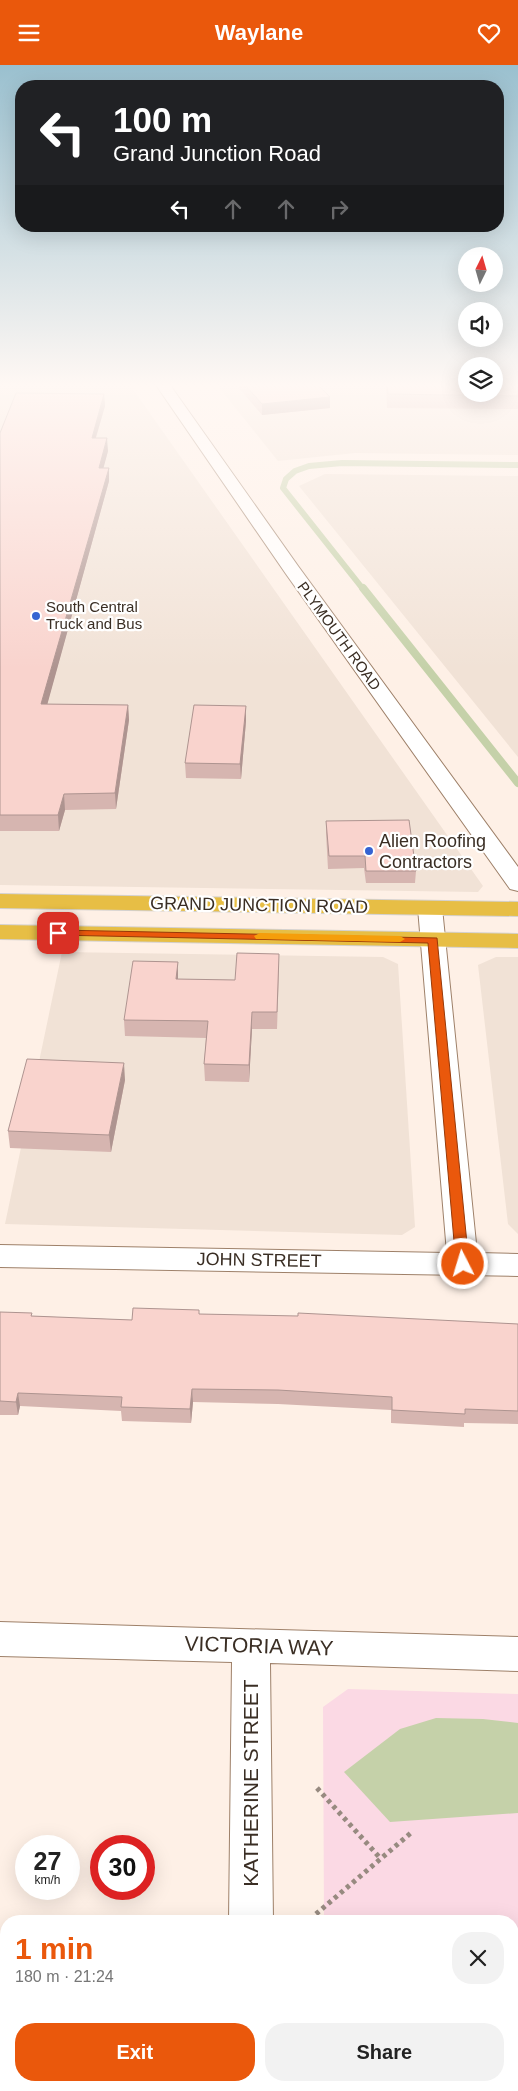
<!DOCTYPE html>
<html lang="en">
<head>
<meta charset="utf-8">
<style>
  body { margin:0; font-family:Arial,sans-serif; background:#f2f2f2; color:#222; height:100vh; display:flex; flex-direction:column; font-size:19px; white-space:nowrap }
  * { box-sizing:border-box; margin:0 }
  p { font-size:16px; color:#767676 }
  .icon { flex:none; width:28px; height:28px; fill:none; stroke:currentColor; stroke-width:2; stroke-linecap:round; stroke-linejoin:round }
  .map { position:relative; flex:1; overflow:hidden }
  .drawer { position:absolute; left:0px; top:1850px; width:519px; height:176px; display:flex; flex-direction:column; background:#fff; border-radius:20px 20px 0 0; box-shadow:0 5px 20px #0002 }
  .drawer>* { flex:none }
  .banner { position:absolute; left:15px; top:15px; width:489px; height:152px; border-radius:20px; box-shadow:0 5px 20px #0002; background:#202124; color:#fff; overflow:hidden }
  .needle { width:32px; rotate:5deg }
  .tools { position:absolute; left:458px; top:182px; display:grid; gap:10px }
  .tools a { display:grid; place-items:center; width:45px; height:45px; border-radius:50%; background:#fff; box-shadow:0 5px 20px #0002; font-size:25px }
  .speed { position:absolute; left:15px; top:1770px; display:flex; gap:10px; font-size:25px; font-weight:700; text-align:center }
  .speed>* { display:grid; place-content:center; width:65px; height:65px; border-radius:50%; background:#fff; box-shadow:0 5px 20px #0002; line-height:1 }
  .speed small { font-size:12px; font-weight:400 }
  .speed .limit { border:8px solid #d22; background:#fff; color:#111 }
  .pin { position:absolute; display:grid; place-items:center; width:42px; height:42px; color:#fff; margin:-21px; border-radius:10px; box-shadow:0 2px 8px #0006 }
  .me { position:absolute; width:55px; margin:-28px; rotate:355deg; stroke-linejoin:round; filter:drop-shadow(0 0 4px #0008) }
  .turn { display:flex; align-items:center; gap:18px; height:105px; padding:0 15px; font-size:22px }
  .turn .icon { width:65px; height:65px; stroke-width:2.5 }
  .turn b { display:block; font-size:35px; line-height:42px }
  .lanes { display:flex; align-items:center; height:48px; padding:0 15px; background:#0003; justify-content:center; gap:25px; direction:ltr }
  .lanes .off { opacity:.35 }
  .round { display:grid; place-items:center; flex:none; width:52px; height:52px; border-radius:20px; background:#f2f2f2 }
  .head { display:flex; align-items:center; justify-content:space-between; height:85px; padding:0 15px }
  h1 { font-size:30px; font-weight:700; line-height:38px; color:#ea580c }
  .button { display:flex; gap:10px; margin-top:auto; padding:10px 15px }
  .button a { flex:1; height:58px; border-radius:20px; background:#ea580c; color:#fff; font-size:20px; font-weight:700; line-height:58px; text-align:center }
  .button a+a { background:#f2f2f2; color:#222 }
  header { display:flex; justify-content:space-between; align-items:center; height:65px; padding:0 15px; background:#ea580c; color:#fff; font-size:22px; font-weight:700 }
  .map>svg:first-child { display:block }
</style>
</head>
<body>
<header><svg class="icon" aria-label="menu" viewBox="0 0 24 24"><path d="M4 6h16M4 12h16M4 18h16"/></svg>Waylane<svg class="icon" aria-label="heart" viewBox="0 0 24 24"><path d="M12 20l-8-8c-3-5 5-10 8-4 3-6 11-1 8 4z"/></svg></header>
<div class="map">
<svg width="518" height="2026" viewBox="0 0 518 2026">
  <rect width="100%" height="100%" fill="#fef0e6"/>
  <!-- built -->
  <path fill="#f1e2d6" d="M0,320h130l353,501 -5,6 -478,-7z
    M217,320h249v9h28l24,-9v70l-163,-2 -77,8z
    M325,409l193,2v281l-219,-271z
    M62,887l321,5 15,7 17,263 -13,8 -397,-11z
    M496,892h22v277l-10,-10 -30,-259z"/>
  <!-- green -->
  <path fill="#fbd9e4" d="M348,1624l170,5v397h-193v-6h187v-164h-188l-1,-214z"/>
  <!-- water -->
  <path fill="#c5d1a9" d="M436,1653l47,1 35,4v90l-128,9 -46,-50 56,-43z"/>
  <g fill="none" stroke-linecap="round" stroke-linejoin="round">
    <!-- stream-far1 -->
    <path stroke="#c5d1a9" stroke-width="6" d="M363,524l-80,-101 3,-9 9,-8 14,-5 33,-3 176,2"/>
    <!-- stream -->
    <path stroke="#c5d1a9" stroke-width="8" d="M363,523l155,195"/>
    <defs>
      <path id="street" d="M156,320h14l128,181 220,301v24l-8,-2 -224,-315z
        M430,836l9,2 3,5 35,345 41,1v22l-518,-9v-22l447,8 -29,-345 3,-5z
        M0,1557l518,15v34l-248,-8 3,258h-44l3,-259 -232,-6z
        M228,2020h46v6h-46z"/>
      <path id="highway" d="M0,829l518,8v14l-518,-8z
        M0,860l518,9v14l-518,-9z"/>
    </defs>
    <!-- street casing -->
    <use href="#street" stroke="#9e8069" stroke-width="2"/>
    <!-- highway casing -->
    <use href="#highway" stroke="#d4d1cf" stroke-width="2"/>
    <!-- path -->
    <path stroke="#978a80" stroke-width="5" stroke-dasharray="4 4" stroke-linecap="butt" d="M317,1723l64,71
      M316,1849l96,-82"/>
    <!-- street -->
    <use href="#street" fill="#fff" fill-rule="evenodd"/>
    <!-- highway -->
    <use href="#highway" fill="#e7be45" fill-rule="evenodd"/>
  </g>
  <!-- wall -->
  <path fill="#d6b5b0" d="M239,320h79l12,12v11l-68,7 -23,-27z
    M386,320h132v24l-131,-1z
    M104,329l1,12 -9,32 12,13 -5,17h6v13l-62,223 81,1 1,15 -13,89 -51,1 -6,21h-59v-398z
    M246,641v15l-5,58 -55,-1 -1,-15z
    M326,756l90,50 -1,12h-49l-2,-15 -36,1 -2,-36z
    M178,897v17l57,1 44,-10 -2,59h-25l-3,53 -44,-1 -1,-17 2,-26 -81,-2 -1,-16z
    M125,1015l-14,72 -101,-4 -2,-17z
    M199,1245v4l319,10v100l-54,-1v4l-73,-4v-13l-113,-6 -85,-2 -2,21 -69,-2 -1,-10 -101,-5 -2,9h-18v-103l32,4 100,4z"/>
  <!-- shaded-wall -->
  <path fill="#ae9490" d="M104,329l1,12 -13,44v-12z
    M330,332v11l-68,7v-11z
    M107,373l1,13 -8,30 -1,-13z
    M109,403v13l-66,239 -2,-16z
    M128,640l1,15 -13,89 -1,-16z
    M246,641v15l-5,58 -1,-15z
    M64,729l1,16 -6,21 -1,-16z
    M178,897v17h-2z
    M252,947v17l-3,53v-17z
    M124,998l1,17 -14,72 -2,-17z
    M192,1324l1,13 -2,21 -1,-14z
    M18,1328l2,13 -2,9 -2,-13z"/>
  <!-- building -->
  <path fill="#f9d3cd" stroke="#ae9490" d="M245,320h73l12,12 -68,7z
    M387,320h79v9h28v-9h24v11l-130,-2z
    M16,328l88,1 -12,44h15l-8,30h10l-68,236 87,1 -13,88 -51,1 -6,21h-58v-382z
    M194,640l52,1 -6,58 -55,-1z
    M409,755l7,51h-50l-1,-15h-36l-3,-35z
    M237,888l42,1 -2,58h-25l-3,53 -45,-1 4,-43 -84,-1 9,-59 45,1 -2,17 59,1z
    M27,994l97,4 -15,72 -101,-4z
    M133,1243l66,2v4l99,2v-3l220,11v87l-53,-2v5l-73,-4v-13l-114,-7 -86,-1 -2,20 -69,-2 1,-10 -104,-4 -2,9 -16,-1v-89l32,1 -1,3 101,4z"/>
  <!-- sky -->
  <linearGradient id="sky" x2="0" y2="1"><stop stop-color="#9ac0cf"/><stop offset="0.53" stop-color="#fff8f4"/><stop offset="1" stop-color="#fff8f4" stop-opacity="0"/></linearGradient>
  <rect width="518" height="604" fill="url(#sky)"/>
  <!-- route -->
  <path fill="#ea580c" stroke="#983908" d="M58,865l379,8 32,326 -2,3h-9l-2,-3 -28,-321 -373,-8 -2,-2 2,-2z"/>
  <!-- slow -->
  <path fill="#f59e0b" d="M260,868l140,3 5,3 -5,3 -144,-3 -2,-3z"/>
  <!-- markers -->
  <g fill="#3563d2" stroke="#fff" stroke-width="2">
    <circle cx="36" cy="551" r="5"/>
    <circle cx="369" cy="786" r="5"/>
  </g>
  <g text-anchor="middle" stroke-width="4.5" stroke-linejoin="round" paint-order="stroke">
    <!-- far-poi labels -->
    <g font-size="15" fill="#3a2e24" stroke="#fff" text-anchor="start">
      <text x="46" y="547">South Central<tspan x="46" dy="17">Truck and Bus</tspan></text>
    </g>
    <!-- far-street labels -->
    <g font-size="15" fill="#3a2e24" stroke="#fff">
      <text transform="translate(339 571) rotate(54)" y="5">PLYMOUTH ROAD</text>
    </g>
    <!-- poi labels -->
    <g font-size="18" fill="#3a2e24" stroke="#fff" text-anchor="start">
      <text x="379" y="782">Alien Roofing<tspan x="379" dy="21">Contractors</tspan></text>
    </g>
    <!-- street labels -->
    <g font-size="18" fill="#3a2e24" stroke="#fff">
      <text transform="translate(259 840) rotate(1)" y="6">GRAND JUNCTION ROAD</text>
      <text transform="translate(259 1195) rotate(1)" y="6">JOHN STREET</text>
    </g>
    <!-- near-street labels -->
    <g font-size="21" fill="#3a2e24" stroke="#fff">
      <text transform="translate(259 1581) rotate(2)" y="7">VICTORIA WAY</text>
      <text transform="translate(251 1718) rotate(-90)" y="7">KATHERINE STREET</text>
    </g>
  </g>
</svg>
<div class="tools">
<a><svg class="needle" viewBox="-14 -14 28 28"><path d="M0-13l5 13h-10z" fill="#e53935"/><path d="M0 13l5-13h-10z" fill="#767676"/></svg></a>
<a><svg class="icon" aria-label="sound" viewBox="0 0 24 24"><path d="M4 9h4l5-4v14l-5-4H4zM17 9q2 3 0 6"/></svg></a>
<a><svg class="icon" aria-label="layers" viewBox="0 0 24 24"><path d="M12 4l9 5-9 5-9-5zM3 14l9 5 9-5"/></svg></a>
</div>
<div class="speed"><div>27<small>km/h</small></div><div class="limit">30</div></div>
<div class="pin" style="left:58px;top:868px;background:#d93025"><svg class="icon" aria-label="arrive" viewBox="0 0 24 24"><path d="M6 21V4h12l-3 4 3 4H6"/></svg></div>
<svg class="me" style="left:463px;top:1199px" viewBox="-20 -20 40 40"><circle r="17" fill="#ea580c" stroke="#fff" stroke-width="3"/><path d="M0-11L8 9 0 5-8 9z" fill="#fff"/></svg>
<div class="banner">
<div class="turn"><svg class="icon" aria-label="left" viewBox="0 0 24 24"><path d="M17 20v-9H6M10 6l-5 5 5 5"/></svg><div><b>100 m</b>Grand Junction Road</div></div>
<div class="lanes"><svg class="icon" aria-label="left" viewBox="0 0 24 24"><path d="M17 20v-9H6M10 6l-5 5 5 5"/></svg><svg class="icon off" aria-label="ahead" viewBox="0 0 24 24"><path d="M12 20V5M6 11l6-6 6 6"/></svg><svg class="icon off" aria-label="ahead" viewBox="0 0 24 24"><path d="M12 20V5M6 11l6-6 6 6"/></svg><svg class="icon off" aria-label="right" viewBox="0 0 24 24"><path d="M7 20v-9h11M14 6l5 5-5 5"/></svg></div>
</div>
<section class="drawer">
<div class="head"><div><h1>1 min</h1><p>180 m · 21:24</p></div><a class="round"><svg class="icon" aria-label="close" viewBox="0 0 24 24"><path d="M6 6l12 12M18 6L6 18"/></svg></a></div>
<div class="button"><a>Exit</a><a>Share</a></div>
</section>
</div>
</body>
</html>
